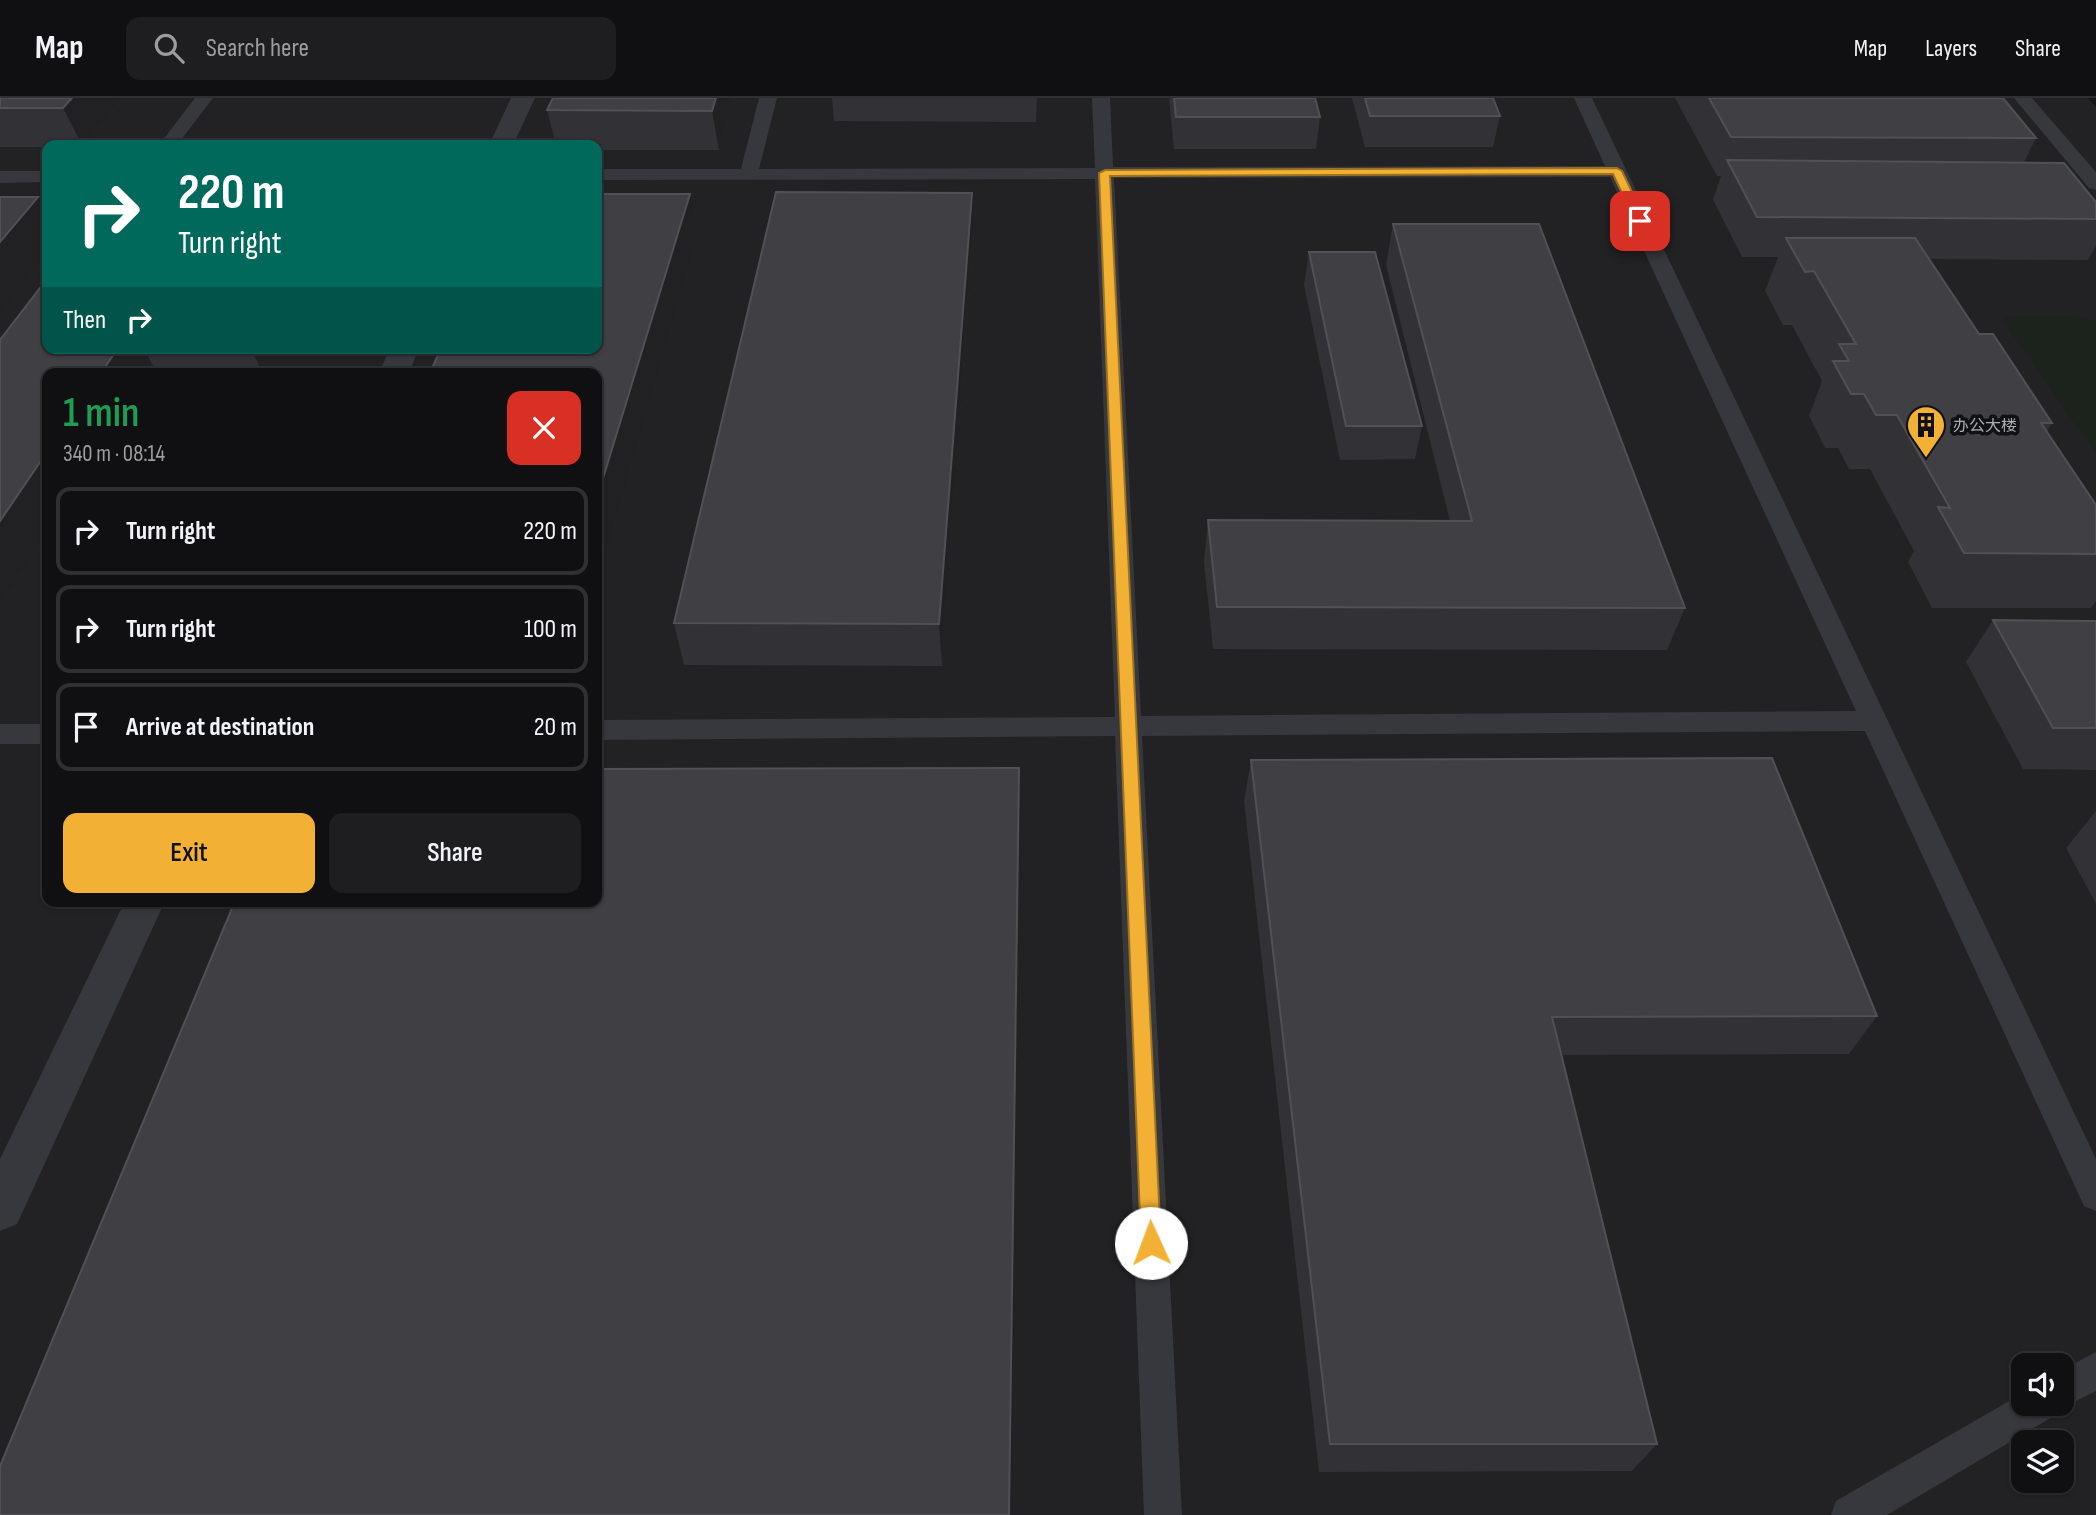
<!DOCTYPE html>
<html lang="en">
<head>
<meta charset="utf-8">
<style>
  body { margin:0; font-family:"Sofia Sans Condensed","Noto Sans SC",sans-serif; background:#1e1e20; color:#f1f3f6; height:100vh; display:flex; flex-direction:column; font-size:26px; white-space:nowrap }
  * { box-sizing:border-box; margin:0 }
  p { font-size:23px; color:#9c9d9f }
  .icon { flex:none; width:38px; height:38px; fill:none; stroke:currentColor; stroke-width:2; stroke-linecap:round; stroke-linejoin:round }
  .map { position:relative; flex:1; overflow:hidden }
  .side { position:absolute; left:42px; top:270px; width:560px; height:539px; display:flex; flex-direction:column; background:#101012; border-radius:14px; box-shadow:0 2px 5px #0004,0 0 0 2px #303032 }
  .side>* { flex:none }
  .banner { position:absolute; left:42px; top:42px; width:560px; height:214px; border-radius:14px; box-shadow:0 2px 5px #0004,0 0 0 2px #303032; background:#00695c; color:#fff; overflow:hidden }
  .fabs { position:absolute; left:2011px; top:1255px; display:grid; gap:14px }
  .fabs a { display:grid; place-items:center; width:63px; height:63px; border-radius:14px; background:#101012; box-shadow:0 2px 5px #0004,0 0 0 2px #303032; font-size:35px }
  .pin { position:absolute; display:grid; place-items:center; width:60px; height:60px; color:#fff; margin:-30px; border-radius:14px; box-shadow:0 4px 10px #0006 }
  .me { position:absolute; width:77px; margin:-38px; rotate:358deg; stroke-linejoin:round; filter:drop-shadow(0 0 5px #0008) }
  .turn { display:flex; align-items:center; gap:24px; height:147px; padding:0 21px; font-size:32px }
  .turn .icon { width:91px; height:91px; stroke-width:2.5 }
  .turn b { display:block; font-size:49px; line-height:60px }
  .then { display:flex; align-items:center; height:66px; padding:0 21px; background:#0003; gap:14px; font-size:26px }
  .round { display:grid; place-items:center; flex:none; width:74px; height:74px; border-radius:14px; background:#1e1e20 }
  .head { display:flex; align-items:center; justify-content:space-between; height:119px; padding:0 21px }
  h1 { font-size:42px; font-weight:600; line-height:52px; color:#1e9e55 }
  .primary-button { display:flex; gap:14px; margin-top:auto; padding:14px 21px }
  .primary-button a { flex:1; height:80px; border-radius:14px; background:#f2b134; color:#111; font-size:28px; font-weight:600; line-height:80px; text-align:center }
  .primary-button a+a { background:#1e1e20; color:#f1f3f6 }
  ul { padding:0; list-style:none }
  li { display:flex; align-items:center; gap:21px; height:88px; margin:0 14px 10px; padding:0 7px; border:4px solid #303032; border-radius:14px }
  li div { flex:1 }
  li b { display:block; font-size:26px }
  li em { font-style:normal }
  header { display:flex; align-items:center; gap:42px; box-sizing:border-box; height:98px; padding:0 35px; background:#101012; border-bottom:2px solid #303032 }
  header strong { font-size:33px }
  nav { display:flex; gap:38px; margin-inline-start:auto; font-size:24px }
  .search { width:490px; height:63px; background:#1e1e20; display:flex; align-items:center; gap:18px; box-sizing:border-box; padding:0 24px; border-radius:14px; color:#9c9d9f; font-size:26px }
  .map>svg:first-child { display:block }
</style>
</head>
<body>
<header>
<strong>Map</strong>
<div class="search"><svg class="icon" aria-label="search" viewBox="0 0 24 24"><circle cx="10" cy="10" r="6"/><path d="M15 15l6 6"/></svg>Search here</div>
<nav><a>Map</a><a>Layers</a><a>Share</a></nav>
</header>
<div class="map">
<svg width="2096" height="1417" viewBox="0 0 2096 1417">
  <rect width="100%" height="100%" fill="#161618"/>
  <!-- built -->
  <path fill="#222225" fill-rule="evenodd" d="M0,0h2088l8,9v1408h-2096zM47,47h550v203h-550zM47,275h550v528h-550zM2023,1267h39v39h-39zM2023,1344h39v38h-39z"/>
  <!-- green -->
  <path fill="#1c231d" d="M2008,218h64l24,5v133l-93,-133z"/>
  <g fill="none" stroke-linecap="round" stroke-linejoin="round">
    <!-- lane -->
    <path fill="#37383d" fill-rule="evenodd" d="M195,0h18l-36,47h-18z
      M759,0h18l-18,71 336,-1 -3,-70h18l3,69 492,-1 -31,-68h18l504,1061v52l-12,-5 -219,-475 -723,5 40,779h-38l-29,-779 -518,4v-20l518,-3 -20,-538 -498,1v-11h144zM1610,79l246,534 -715,5 -27,-538z
      M2014,0h18l64,74v18l-7,-2z
      M0,73h47v11l-47,1z
      M0,626h47v20h-47z
      M2096,1254v39l-34,17 -5,-2 -5,11 -165,98h-56l5,-14 187,-108v11h39v-34z"/>
    <!-- street -->
    <path fill="#37383d" fill-rule="evenodd" d="M511,0h24l-22,47h-24z
      M390,250h29l-10,25h-30z
      M125,803h40l-148,323 -17,7v-72z"/>
  </g>
  <!-- wall -->
  <path fill="#323236" d="M0,0h123l-39,47h-37v2h-47z
    M733,0l-14,52h-122v-5h-41l-9,-35z
    M832,0h205l-1,24 -202,-1z
    M1169,0h146l5,19 -4,32h-142z
    M1352,0h141l7,18 -7,31h-128z
    M1675,0h328l33,40 -12,24 72,40v44l-8,14 -159,-1 50,75 73,89 -5,8 49,74v96l-5,7h-159l-24,-46 6,-11 -44,-82h-21l-11,-21h-13l-16,-32 13,-35 -30,-56h-9l-18,-34 13,-34h-36l-29,-57 8,-24h-4z
    M1393,126l292,384 -18,42 -454,-1 -9,-87 4,-42 242,1 -64,-256z
    M973,135l-31,433 -258,-1 -10,-42z
    M1309,154l113,174 -7,33 -75,1 -36,-175z
    M0,242l47,8h224l-11,20h-106l-3,5h-104v160l-47,73z
    M1993,522l103,1v149l-73,-1 -57,-107z
    M1251,662l626,256 -28,38 -288,1 96,389 -25,27 -313,1 -75,-671z
    M2096,713v93l-30,-56z"/>
  <!-- shaded-wall -->
  <path fill="#212124" d="M72,0h51l-39,47h-2l-19,-37z
    M716,0h17l-14,52 -7,-39z
    M972,95l1,40 -31,433 -3,-42z
    M690,96l7,40 -100,347v-83z
    M38,99l9,17v39l-47,59v-70z
    M118,250h26l10,20 -3,5h-50z
    M251,250h20l-11,20z
    M47,354v81l-47,73v-85z
    M1019,670v41l-8,706h-2z"/>
  <!-- building -->
  <path fill="#3f3f44" stroke="#4f5156" stroke-width="2" d="M0,0h72l-9,10h-63z
    M553,0h163l-4,13 -165,-1z
    M1174,0h141l5,19h-144z
    M1365,0h128l7,18h-130z
    M1709,0h294l33,40 -305,-1z
    M1727,62l337,3 32,39v17l-339,-2z
    M776,94l196,1 -33,431 -265,-1z
    M597,96h93l-93,304v-125h-167l11,-25h156z
    M0,99h38l-38,45z
    M1393,126h146l146,384 -468,-1 -9,-87 264,1z
    M1786,140h129l64,96h14l59,89h-11l55,82v49l-132,-1 -26,-46 12,1 -53,-93h-21l-12,-21h-13l-18,-33h16l-10,-17h17l-42,-73 -9,1z
    M1309,154h66l47,174h-76z
    M47,181v69h71l-17,25h-54v79l-47,69v-181z
    M1993,522l103,1v107h-43z
    M1772,660l105,258 -325,1 105,427h-327l-79,-684z
    M1019,670l-10,747h-1009v-49l235,-565h362v-132z"/>
  <!-- route -->
  <path fill="#f2b134" stroke="#9d7322" stroke-width="2" d="M1617,70l5,3 24,50 -2,3 -9,-3 -22,-47 -503,2 51,1067 -3,7 -7,2 -7,-2 -3,-7 -42,-1070 6,-3z"/>
  <!-- icons -->
  <defs>
    <symbol id="building-pin" viewBox="-11 -11 22 30"><path d="M0 17L-7.5 6A9.5 9.5 0 1 1 7.5 6Z" fill="#f2b134" stroke="#111113"/><path d="M-4-6H4V6H1V3H-1V6H-4ZM-2.5-4.3h1.7v1.8h-1.7ZM.8-4.3h1.7v1.8H.8ZM-2.5-1h1.7V.8h-1.7ZM.8-1h1.7V.8H.8Z" fill="#111"/></symbol>
  </defs>
  <g fill-rule="evenodd">
    <use href="#building-pin" x="1904" y="305" width="44" height="60"/>
  </g>
  <g text-anchor="middle" stroke-width="7" stroke-linejoin="round" paint-order="stroke">
    <!-- far-poi labels -->
    <g font-size="16" fill="#a8adb8" stroke="#111113" text-anchor="start">
      <text x="1953" y="333">办公大楼</text>
    </g>
  </g>
</svg>
<div class="fabs">
<a><svg class="icon" aria-label="sound" viewBox="0 0 24 24"><path d="M4 9h4l5-4v14l-5-4H4zM17 9q2 3 0 6"/></svg></a>
<a><svg class="icon" aria-label="layers" viewBox="0 0 24 24"><path d="M12 4l9 5-9 5-9-5zM3 14l9 5 9-5"/></svg></a>
</div>
<div class="pin" style="left:1640px;top:123px;background:#d93025"><svg class="icon" aria-label="arrive" viewBox="0 0 24 24"><path d="M6 21V4h12l-3 4 3 4H6"/></svg></div>
<svg class="me" style="left:1151px;top:1145px" viewBox="-20 -20 40 40"><circle r="19" fill="#fff"/><path d="M0-13L10 11 0 6-10 11z" fill="#f2b134"/></svg>
<div class="banner">
<div class="turn"><svg class="icon" aria-label="right" viewBox="0 0 24 24"><path d="M7 20v-9h11M14 6l5 5-5 5"/></svg><div><b>220 m</b>Turn right</div></div>
<div class="then">Then<svg class="icon" aria-label="right" viewBox="0 0 24 24"><path d="M7 20v-9h11M14 6l5 5-5 5"/></svg></div>
</div>
<section class="side">
<div class="head"><div><h1>1 min</h1><p>340 m · 08:14</p></div><a class="round" style="background:#d93025;color:#fff"><svg class="icon" aria-label="close" viewBox="0 0 24 24"><path d="M6 6l12 12M18 6L6 18"/></svg></a></div>
<ul>
<li><svg class="icon" aria-label="right" viewBox="0 0 24 24"><path d="M7 20v-9h11M14 6l5 5-5 5"/></svg><div><b>Turn right</b></div><em>220 m</em></li>
<li><svg class="icon" aria-label="right" viewBox="0 0 24 24"><path d="M7 20v-9h11M14 6l5 5-5 5"/></svg><div><b>Turn right</b></div><em>100 m</em></li>
<li><svg class="icon" aria-label="arrive" viewBox="0 0 24 24"><path d="M6 21V4h12l-3 4 3 4H6"/></svg><div><b>Arrive at destination</b></div><em>20 m</em></li>
</ul>
<div class="primary-button"><a>Exit</a><a>Share</a></div>
</section>
</div>
</body>
</html>
